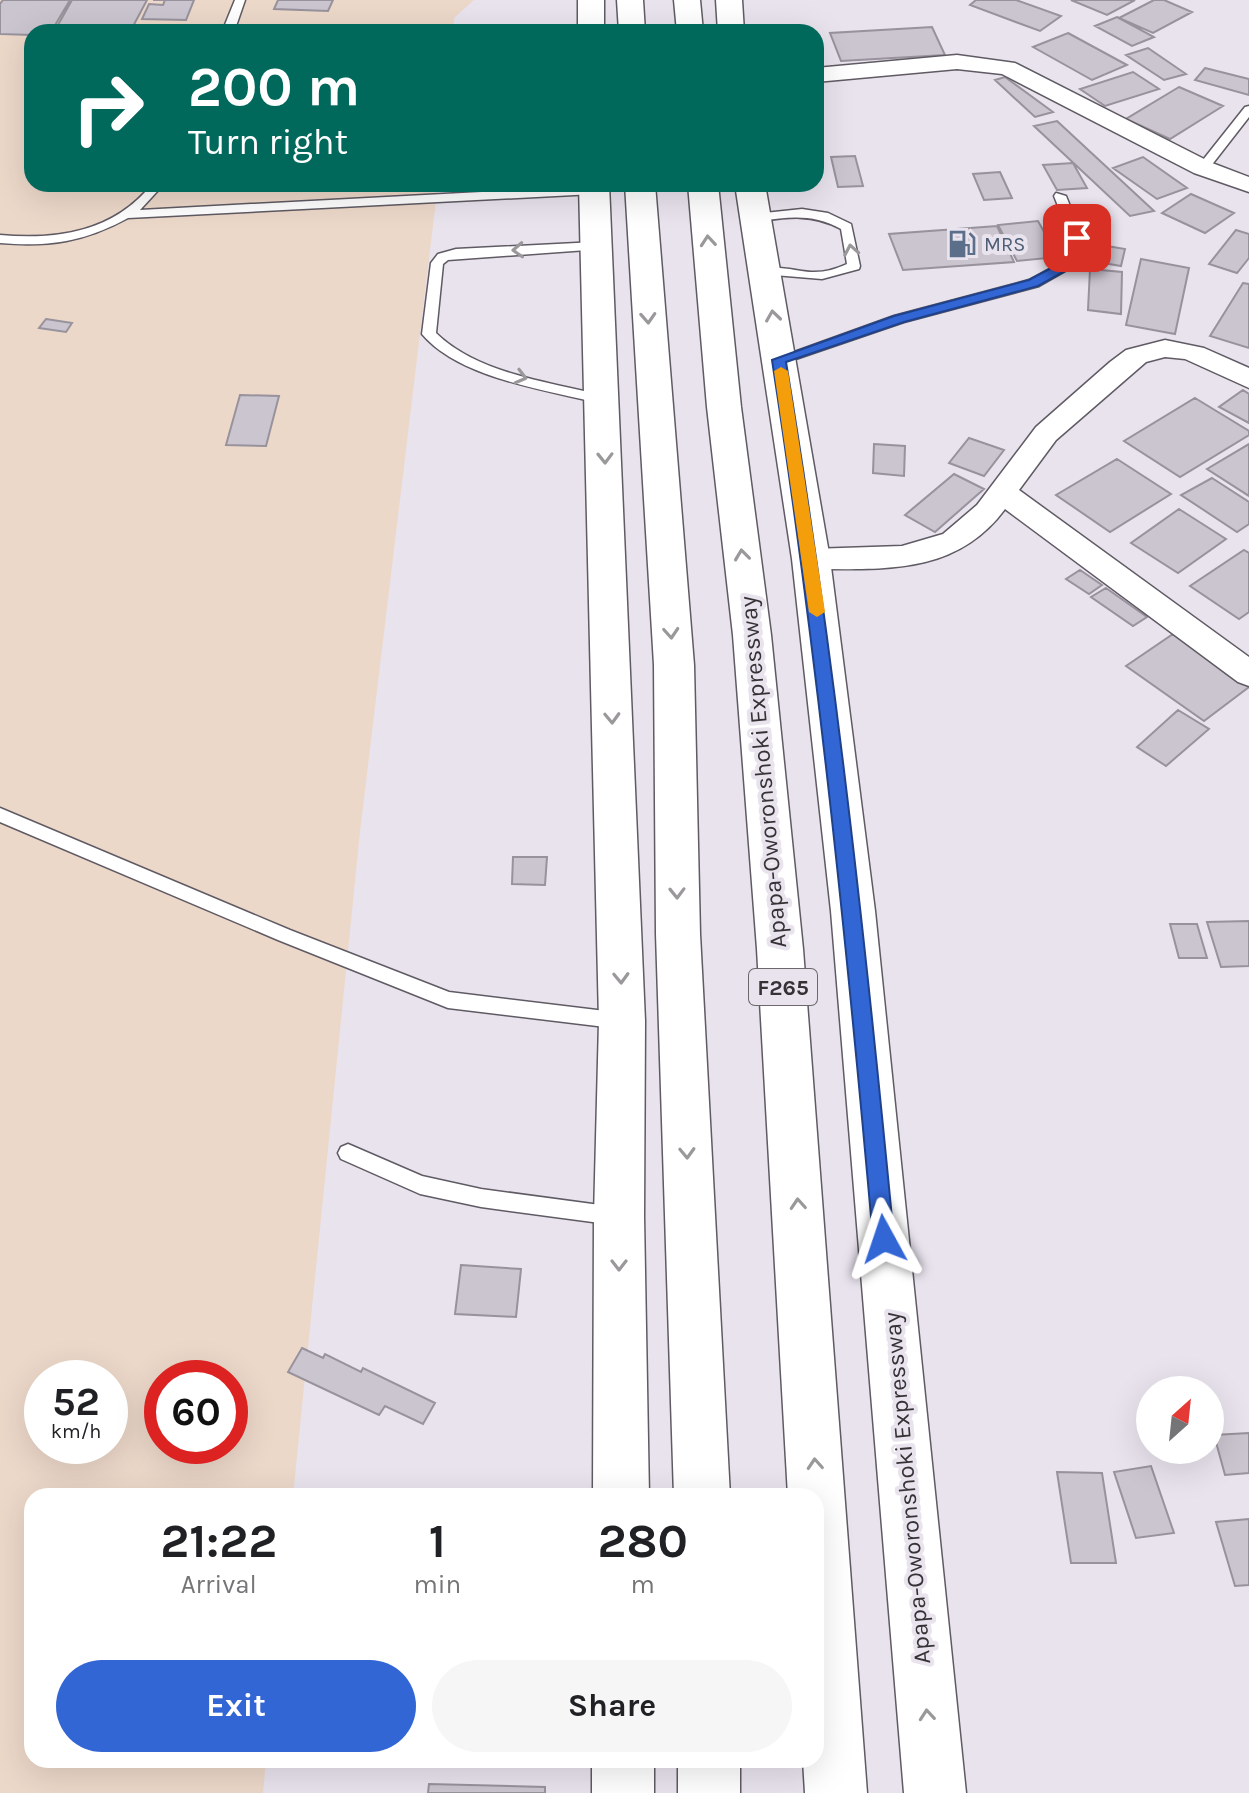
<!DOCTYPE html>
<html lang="en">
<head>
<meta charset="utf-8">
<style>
  body { margin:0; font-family:Karla,sans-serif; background:#f6f6f6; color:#202124; height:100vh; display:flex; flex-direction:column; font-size:30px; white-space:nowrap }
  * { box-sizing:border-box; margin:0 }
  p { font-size:26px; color:#757577 }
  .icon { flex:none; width:44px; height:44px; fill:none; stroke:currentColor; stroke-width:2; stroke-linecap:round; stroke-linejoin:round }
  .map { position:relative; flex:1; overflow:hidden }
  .drawer { position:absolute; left:24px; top:1488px; width:800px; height:280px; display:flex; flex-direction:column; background:#fff; border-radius:24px; box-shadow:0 8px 32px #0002 }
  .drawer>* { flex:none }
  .banner { position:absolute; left:24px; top:24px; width:800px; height:168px; border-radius:24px; box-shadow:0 8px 32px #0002; background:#00695c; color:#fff; overflow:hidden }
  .needle { width:52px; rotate:27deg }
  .controls { position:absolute; left:1136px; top:1376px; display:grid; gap:16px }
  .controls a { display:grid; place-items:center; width:88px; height:88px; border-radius:50%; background:#fff; box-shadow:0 8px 32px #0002; font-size:40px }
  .speed { position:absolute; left:24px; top:1360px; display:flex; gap:16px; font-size:40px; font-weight:700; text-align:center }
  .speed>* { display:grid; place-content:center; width:104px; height:104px; border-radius:50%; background:#fff; box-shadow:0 8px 32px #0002; line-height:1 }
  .speed small { font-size:20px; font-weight:400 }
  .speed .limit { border:12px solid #d22; background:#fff; color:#111 }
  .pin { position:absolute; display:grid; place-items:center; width:68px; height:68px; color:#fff; margin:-34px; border-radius:16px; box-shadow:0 4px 12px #0006 }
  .me { position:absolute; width:88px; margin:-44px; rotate:355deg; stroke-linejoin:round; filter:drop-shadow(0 0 6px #0008) }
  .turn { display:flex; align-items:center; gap:28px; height:168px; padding:0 32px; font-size:36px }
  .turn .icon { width:104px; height:104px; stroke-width:2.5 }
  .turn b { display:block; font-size:56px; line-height:68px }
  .eta { display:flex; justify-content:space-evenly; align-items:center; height:136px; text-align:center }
  .eta b { font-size:48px; font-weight:700; line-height:56px }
  .primary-button { display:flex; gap:16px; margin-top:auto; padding:16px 32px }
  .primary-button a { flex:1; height:92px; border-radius:48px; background:#3266d5; color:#fff; font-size:32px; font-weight:700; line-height:92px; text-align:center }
  .primary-button a+a { background:#f6f6f6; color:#202124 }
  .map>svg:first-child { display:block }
</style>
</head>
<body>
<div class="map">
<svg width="1249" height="1793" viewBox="0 0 1249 1793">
  <rect width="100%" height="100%" fill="#e9e3ee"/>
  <!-- industrial -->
  <path fill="#ecd8c9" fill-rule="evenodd" d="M0,0h474l-20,18 -1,14h-421v152h406l-78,648 -67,664h-261v264h234l-3,33h-263zM42,1378h68v68h-68zM162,1378h68v68h-68z"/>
  <!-- building -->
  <path fill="#cbc5d0" stroke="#98929c" stroke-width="2" d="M3,0h67l-19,32h-19v3l-32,-1v-30z
    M72,0h75l-17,32h-76z
    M153,0h41l-8,20 -44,-1 7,-15 14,1 2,-5z
    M278,0h55l-5,11 -54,-2z
    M976,0h40l45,16 -21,15 -70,-26z
    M1071,0h64l-28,15z
    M1154,0h10l28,12 -39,21 -34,-15z
    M1117,17l37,20 -22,9 -37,-20z
    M261,25l22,1 -2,6h-23z
    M932,27l13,28 -104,6 -11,-28z
    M1068,33l59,32 -35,15 -59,-33z
    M1148,48l38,26 -22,6 -38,-25z
    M1205,68l44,11v16l-54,-15z
    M1133,72l26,17 -54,17 -25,-17z
    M1005,77l48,35 -18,5 -40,-37z
    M1179,87l44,19 -53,33 -44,-20z
    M1057,121l97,90 -24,5 -96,-90z
    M855,156l8,30 -25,1 -7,-30z
    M1143,157l44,31 -30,11 -44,-31z
    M1073,163l14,25 -30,2 -14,-25z
    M1000,172l12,26 -28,2 -11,-26z
    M1191,194l43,19 -29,20 -43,-20z
    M1038,221l20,36 -41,4 -19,-36z
    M997,226l17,36 -111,8 -14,-36z
    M1236,230l13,4v24l-12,15 -28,-9z
    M1101,245l24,4 -4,17 -24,-4z
    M1141,259l48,9 -14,66 -49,-9z
    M1090,269l32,3 -1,42 -33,-4z
    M1243,283l6,1v64l-39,-12z
    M46,319l26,4 -6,9 -27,-4z
    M1243,390l6,4v29l-30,-16z
    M240,395l39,1 -13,50 -40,-1z
    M1195,398l54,33v4l-69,42 -56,-36z
    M969,438l35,12 -20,26 -35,-13z
    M874,444l31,2 -1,30 -31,-3z
    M1249,444v52l-42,-27z
    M1117,459l54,35 -61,38 -54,-37z
    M954,474l30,15 -49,43 -30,-17z
    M1212,478l37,24v22l-12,8 -56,-37z
    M1179,509l47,30 -48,34 -47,-30z
    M1244,550l5,3v59l-10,7 -49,-33z
    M1080,570l22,15 -13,9 -23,-15z
    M1106,588l41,29 -14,9 -42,-29z
    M1173,634l76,52v1l-45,34 -78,-55z
    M1178,710l31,19 -43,37 -29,-19z
    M513,857h34l-2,28 -33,-1z
    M1249,921v45l-28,1 -14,-45z
    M1170,924h27l10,34h-28z
    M461,1265l60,4 -5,48 -61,-3z
    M302,1348l21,10 2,-4 36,18 2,-4 72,35 -12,21 -38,-18 -6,9 -91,-43z
    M1249,1433v40l-24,2 -11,-40z
    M1151,1466l23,67 -38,5 -22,-66z
    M1057,1472l45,1 14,90h-45z
    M1249,1519v66l-14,1 -19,-64z
    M429,1784l116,3v6h-117z"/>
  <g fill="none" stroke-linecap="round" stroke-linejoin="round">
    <defs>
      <path id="lane" d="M235,0h10l-11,32h-12z
        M1249,106v11l-42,54h-8v-6l46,-58z
        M152,184h12l-24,26 454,-24 6,4 -6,4 -466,24c-44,24 -78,29 -128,25v-8c57,5 114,-3 152,-51z
        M1056,193l10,3 17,42 -16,32 -28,16 -135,36 -120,41h-10l-2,-3 122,-44 135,-36 28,-15 14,-27 -17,-42z
        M802,209l26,4 23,11 9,42 -1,3 -37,10 -60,-5 -1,-3c12,-8 37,1 53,1 12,0 22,-3 33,-8l-6,-35c-29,-16 -54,-12 -86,-7l-6,-4 6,-4z
        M596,242l6,4 -1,3 -153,11 -5,4 -7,69c43,42 116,49 172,64v6l-5,1c-55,-14 -143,-25 -181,-70l9,-71 7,-9 18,-5z
        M0,808l290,122 159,62 173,21 7,2 3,6 -3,6 -7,2 -174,-21 -170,-68 -278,-118z
        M348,1144l74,32 59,13 134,18 7,2 3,7 -3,7 -7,2 -134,-18 -61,-13 -79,-35 -3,-6 3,-6z"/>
      <path id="street" d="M957,55l58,8 197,100 37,14v15l-55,-19 -192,-99 -45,-5 -141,13v-14z
        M1165,340l39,8 45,20v20l-64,-29 -20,-2 -19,5 -90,78 -37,50 230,167v29l-11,-4 -233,-173c-49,66 -120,60 -194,60l-11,-3 -4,-7 4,-7 11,-3 91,-3 41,-12 34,-29 59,-78 74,-65 16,-12z"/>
      <path id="primary" d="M578,0h26v32h-26z
        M716,0h26l2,32h-26z
        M579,184h30l36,837 -1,195 5,280h-56l1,-280 5,-195z
        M735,184h30l65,375 45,352 91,882h-62l-73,-882 -39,-352z
        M592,1760h62v33h-62z"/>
      <path id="highway" d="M617,0h26l2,32h-26z
        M674,0h26l3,32h-26z
        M625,184h30l39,481 6,269 30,562h-56l-18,-562 -2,-269z
        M688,184h30l23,223 30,228 32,314 64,844h-62l-2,-33h13v-264h-28l-31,-547 -24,-314 -26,-228z
        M678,1760h62v33h-62z"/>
    </defs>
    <!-- lane casing -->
    <use href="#lane" stroke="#5f5a63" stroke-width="3"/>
    <!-- street casing -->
    <use href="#street" stroke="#5f5a63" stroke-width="3"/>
    <!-- primary casing -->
    <use href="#primary" stroke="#5f5a63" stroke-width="3"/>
    <!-- highway casing -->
    <use href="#highway" stroke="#5f5a63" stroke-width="3"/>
    <!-- lane -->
    <use href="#lane" fill="#fff" fill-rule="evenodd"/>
    <!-- street -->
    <use href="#street" fill="#fff" fill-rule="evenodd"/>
    <!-- primary -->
    <use href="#primary" fill="#fff" fill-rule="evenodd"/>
    <!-- highway -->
    <use href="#highway" fill="#fff" fill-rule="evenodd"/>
  </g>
  <!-- one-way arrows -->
  <defs><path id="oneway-chevron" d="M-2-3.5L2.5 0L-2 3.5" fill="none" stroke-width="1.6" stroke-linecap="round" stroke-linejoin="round" transform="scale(2)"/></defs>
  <g stroke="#9a989a">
    <use href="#oneway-chevron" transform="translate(708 241) rotate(-95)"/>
    <use href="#oneway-chevron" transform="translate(518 250) rotate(177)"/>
    <use href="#oneway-chevron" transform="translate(851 250) rotate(-100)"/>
    <use href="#oneway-chevron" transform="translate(773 316) rotate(-98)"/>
    <use href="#oneway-chevron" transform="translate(648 318) rotate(87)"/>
    <use href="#oneway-chevron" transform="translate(521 377) rotate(15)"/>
    <use href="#oneway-chevron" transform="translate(605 458) rotate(89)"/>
    <use href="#oneway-chevron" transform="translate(742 555) rotate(-97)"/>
    <use href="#oneway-chevron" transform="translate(671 633) rotate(86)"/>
    <use href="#oneway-chevron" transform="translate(612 718) rotate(88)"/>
    <use href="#oneway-chevron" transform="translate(677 893) rotate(89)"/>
    <use href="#oneway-chevron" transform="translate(621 978) rotate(88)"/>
    <use href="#oneway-chevron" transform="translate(687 1153) rotate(88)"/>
    <use href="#oneway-chevron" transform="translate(798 1204) rotate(-94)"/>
    <use href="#oneway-chevron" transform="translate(619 1265) rotate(90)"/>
    <use href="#oneway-chevron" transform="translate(815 1464) rotate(-94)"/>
    <use href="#oneway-chevron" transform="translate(927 1715) rotate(-95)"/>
  </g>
  <!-- route -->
  <path fill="#3266d5" stroke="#20428a" stroke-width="2" d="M1077,234l6,4 -16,32 -29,16 -134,36 -118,40c48,291 80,583 108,877l-3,7 -7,2 -8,-2 -3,-7c-26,-294 -56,-587 -101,-879l122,-44 135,-36 28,-15 13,-27z"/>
  <!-- slow -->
  <path fill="#f59e0b" d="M781,367l7,4 37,241 -8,5 -8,-5 -35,-241z"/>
  <!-- icons -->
  <defs>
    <symbol id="fuel-bare" viewBox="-9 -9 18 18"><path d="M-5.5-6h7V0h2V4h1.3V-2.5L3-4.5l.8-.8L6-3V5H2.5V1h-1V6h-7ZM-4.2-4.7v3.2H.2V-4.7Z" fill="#5c6f8a" stroke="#e9e3ee" stroke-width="2.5" paint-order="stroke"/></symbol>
  </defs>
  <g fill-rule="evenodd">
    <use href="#fuel-bare" x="942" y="224" width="40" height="40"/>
  </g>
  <g text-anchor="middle" stroke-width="8" stroke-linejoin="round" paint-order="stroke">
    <!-- far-service labels -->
    <g font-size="20" fill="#4e5e75" stroke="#e9e3ee" text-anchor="start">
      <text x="984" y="251">MRS</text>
    </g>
    <!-- shield labels -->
    <rect fill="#e9e3ee" stroke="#6b676d" stroke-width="2" x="749" y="969" width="68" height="36" rx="6"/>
    <g font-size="22" font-weight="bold" fill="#353236">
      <text x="783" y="995">F265</text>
    </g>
    <!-- street labels -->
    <g font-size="24" fill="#353236" stroke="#e9e3ee">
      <text transform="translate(763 772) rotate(-95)" y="8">Apapa-Oworonshoki Expressway</text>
      <text transform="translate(907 1488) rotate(-95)" y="8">Apapa-Oworonshoki Expressway</text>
    </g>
  </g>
</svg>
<div class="controls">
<a><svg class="needle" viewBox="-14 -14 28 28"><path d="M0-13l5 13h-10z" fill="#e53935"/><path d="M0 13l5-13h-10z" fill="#757577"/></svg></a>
</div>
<div class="speed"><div>52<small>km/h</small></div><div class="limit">60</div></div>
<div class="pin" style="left:1077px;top:238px;background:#d93025"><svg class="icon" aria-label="arrive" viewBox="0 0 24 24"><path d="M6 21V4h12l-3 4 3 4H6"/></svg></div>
<svg class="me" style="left:884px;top:1239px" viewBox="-20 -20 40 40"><path d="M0-17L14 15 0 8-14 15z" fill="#3266d5" stroke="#fff" stroke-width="4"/></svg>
<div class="banner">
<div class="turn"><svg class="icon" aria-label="right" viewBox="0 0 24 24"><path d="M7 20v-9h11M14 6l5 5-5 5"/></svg><div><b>200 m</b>Turn right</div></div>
</div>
<section class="drawer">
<div class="eta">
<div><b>21:22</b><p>Arrival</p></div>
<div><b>1</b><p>min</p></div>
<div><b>280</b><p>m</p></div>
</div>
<div class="primary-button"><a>Exit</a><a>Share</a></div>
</section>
</div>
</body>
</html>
